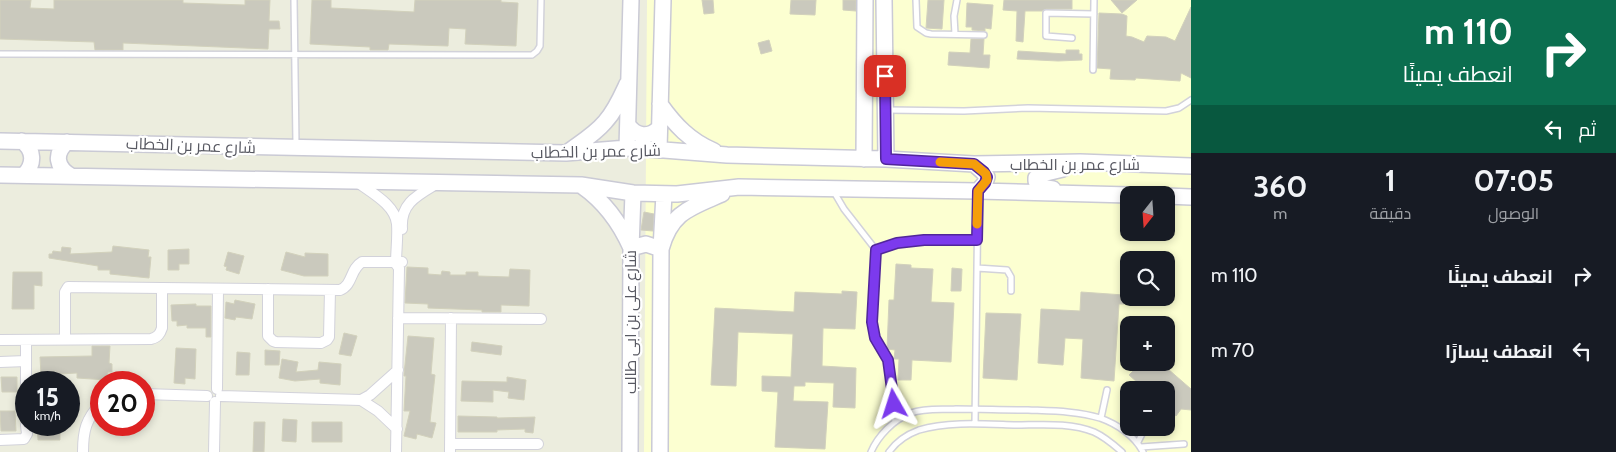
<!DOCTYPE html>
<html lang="ar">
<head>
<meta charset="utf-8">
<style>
  body { margin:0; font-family:Cabin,Cairo,sans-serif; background:#20242c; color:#f1f3f6; direction:rtl; height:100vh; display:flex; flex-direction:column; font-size:19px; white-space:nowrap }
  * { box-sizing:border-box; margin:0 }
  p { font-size:16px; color:#9ea1a6 }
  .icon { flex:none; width:28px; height:28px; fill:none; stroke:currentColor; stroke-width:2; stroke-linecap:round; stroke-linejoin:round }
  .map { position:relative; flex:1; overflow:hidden; direction:ltr }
  .drawer { display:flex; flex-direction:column; background:#171b24; width:425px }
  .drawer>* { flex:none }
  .banner { background:#0b6e4f; color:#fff; overflow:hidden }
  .needle { width:32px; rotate:197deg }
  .tools { position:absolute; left:1120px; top:186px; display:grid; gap:10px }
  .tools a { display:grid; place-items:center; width:55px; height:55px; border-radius:10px; background:#171b24; box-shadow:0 2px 8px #0003; font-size:25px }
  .speed { position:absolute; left:15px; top:371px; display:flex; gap:10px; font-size:25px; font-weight:700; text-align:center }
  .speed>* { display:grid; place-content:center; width:65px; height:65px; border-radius:50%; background:#171b24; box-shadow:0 2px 8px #0003; line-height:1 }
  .speed small { font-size:12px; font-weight:400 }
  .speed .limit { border:8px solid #d22; background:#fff; color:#111 }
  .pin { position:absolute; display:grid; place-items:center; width:42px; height:42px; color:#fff; margin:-21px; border-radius:10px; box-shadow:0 2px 8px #0006 }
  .me { position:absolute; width:55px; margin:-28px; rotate:354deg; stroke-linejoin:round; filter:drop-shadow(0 0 4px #0008) }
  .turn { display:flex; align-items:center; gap:18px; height:105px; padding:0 20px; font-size:22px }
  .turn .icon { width:65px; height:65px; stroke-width:2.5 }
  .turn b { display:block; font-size:35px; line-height:42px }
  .then { display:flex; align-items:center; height:48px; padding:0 20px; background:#0003; gap:10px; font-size:19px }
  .eta { display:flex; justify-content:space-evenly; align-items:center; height:85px; text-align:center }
  .eta b { font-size:30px; font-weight:700; line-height:35px }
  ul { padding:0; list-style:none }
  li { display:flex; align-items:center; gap:15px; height:75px; padding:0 20px }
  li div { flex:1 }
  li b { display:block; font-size:19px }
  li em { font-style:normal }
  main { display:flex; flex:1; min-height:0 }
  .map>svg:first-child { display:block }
</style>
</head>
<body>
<main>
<section class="drawer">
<div class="banner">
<div class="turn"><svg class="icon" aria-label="right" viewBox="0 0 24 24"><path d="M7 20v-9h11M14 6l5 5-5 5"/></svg><div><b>110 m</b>انعطف يمينًا</div></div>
<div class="then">ثم<svg class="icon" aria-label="left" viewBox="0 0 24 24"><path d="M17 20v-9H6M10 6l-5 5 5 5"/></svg></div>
</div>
<div class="eta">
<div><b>07:05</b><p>الوصول</p></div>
<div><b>1</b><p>دقيقة</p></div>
<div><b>360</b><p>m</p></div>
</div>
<ul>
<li><svg class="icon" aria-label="right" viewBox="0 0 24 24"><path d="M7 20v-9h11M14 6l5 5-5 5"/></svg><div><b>انعطف يمينًا</b></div><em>110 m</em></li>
<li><svg class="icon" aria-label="left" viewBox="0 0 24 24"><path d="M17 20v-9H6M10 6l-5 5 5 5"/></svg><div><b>انعطف يسارًا</b></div><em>70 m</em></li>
</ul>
</section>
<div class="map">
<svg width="1191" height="452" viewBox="0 0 1191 452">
  <rect width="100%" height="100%" fill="#ecedde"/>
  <!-- commercial -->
  <path fill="#fcffd1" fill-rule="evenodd" d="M647,0h544v452h-547zM1129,195h37v37h-37zM1129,260h37v38h-37zM1129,325h37v37h-37zM1129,390h37v38h-37z"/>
  <!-- building -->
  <path fill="#cac9bd" stroke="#d2d1bc" d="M0,0h31l-1,8 24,1v-9h129v3l62,2v-5h25l-1,21h10l1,8h-11l-1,20 -145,-6v7h-28l-1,-8 -94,-3z
    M312,0h19v8l83,4 1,-12h86v2l17,1 -2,43 -51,-2 1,-15 -17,-1 -1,18 -59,-2 -1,6h-18v-3l-60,-3z
    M702,0h11l1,13 -10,1z
    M791,0h25l-1,15 -25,-1z
    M843,0h13v11l-13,-1z
    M928,0h16l-2,29 -16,-1z
    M1004,0h68v9h-26l-4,2h-17l-2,31 -7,-1 1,-30 -14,-1z
    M1111,0h26l-15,13z
    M967,3l26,2 -2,24 -6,-1v3l-13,-1v-3h-6z
    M1191,7v71l-10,-5 -1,8 -44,-3 -1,2 -25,-1 1,-10 -14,-1 2,-55 23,1 5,2 -1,20 6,1 12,5 3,-6 19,1 9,4z
    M971,39h13l-1,16h7l-1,13 -41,-3 1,-13 21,1z
    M769,40l3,11 -11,3 -3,-11z
    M1066,50h13v4h3v6l-24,1 -41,-2 1,-8 48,3z
    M644,212l10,2 -1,17 -12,-1z
    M113,246l36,4 -1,7h3l-2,21 -39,-4v-4h-12v-4l-49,-8v-4h3l1,-3 8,1 1,-5 9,1 -1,6 42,-2z
    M189,249v15h-10v6h-11v-20z
    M228,252l16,4 -5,18 -13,-4 1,-3 -3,-1z
    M286,252l19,5v-4l23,1v22h-24l-23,-6z
    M896,264l15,1v3l22,1 -2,33 23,1 -3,59 -39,-2 -1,20h-13l1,-21h-5l1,-9 -8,-1 2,-49h5z
    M407,267l21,1v6l13,1 1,-4 8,1v3h16v-3h12v4l31,1 1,-8 20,1 -1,36 -28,-1v7h-19v-2l-54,-2v-4l-23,-1z
    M952,268l10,1 -1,22h-10z
    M13,272h29v14l-8,-1v24h-22z
    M842,291l15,1 -2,37 -32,-1 -1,38 34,2 -1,40 -22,-1 1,-24 -29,-1v4h-11l-1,15 35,1 -3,47 -50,-2 3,-55 -16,-1v-15l29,1 2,-43 -55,-2 -2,54 -25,-1 4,-77 79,4 1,-20 47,2z
    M1081,292l43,3v9h-5l-5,77 -33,-3 2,-39 -18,-1 -2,27 -25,-2 3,-54 39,2z
    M235,300l20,4 -3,15 -16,-2 -1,3 -10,-2 1,-16 8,2z
    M196,304v2h15v31h-5v-9h-19v-3l-10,1v-5h-5l-1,-16z
    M986,313l35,1 -4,66 -34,-2z
    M344,333l13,3 -6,20 -12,-2z
    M408,336l26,2 -3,36 4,1 -5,47 6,1 -4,15 -15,-4 -1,5 -12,-3 6,-25h-6l2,-35h-2v-2z
    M472,342l30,4 -1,9 -30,-4z
    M92,346h18l-1,17 3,1v8h-4l-1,8 -30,-2v-5l-36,2 -1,-18 52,-1z
    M176,348l20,1 -1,30 -10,-1v6l-11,-1z
    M265,350l15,1 -1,14h-14z
    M237,352l13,1 -1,22h-13z
    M282,359l16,3 -2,10 22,-2 1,-8 22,2 -1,21 -20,-2v-4l-25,2 -16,-3z
    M1131,362h29l31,27v21l-10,-1 -5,7 -10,-8v-18h-20l-17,-15 7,-7z
    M1,377h16v15h-15z
    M507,377l19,3 -2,20 -16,-2 1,-6 -16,-2v12l-32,-1 1,-20 45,1z
    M0,411h15l1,20h-15z
    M458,416l39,1v1l38,-1 -2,16 -8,-1v-3l-28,1v2h-39z
    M283,419l14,1 -1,22 -14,-1z
    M254,422h11l-1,30h-11z
    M312,422h30v20h-30z
    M37,425h23v15h-22z"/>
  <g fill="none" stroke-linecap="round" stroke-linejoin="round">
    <defs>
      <path id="lane" d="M294,0l2,144
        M916,0l1,27 9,6 5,1 53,1
        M955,34l-1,-18 3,-16
        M1072,38l-26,-2v-23l48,1
        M0,54l532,1 5,-4 3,-5 1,-46
        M1093,70l1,-70
        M887,110l77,1 64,-3 138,3 13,-3 12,-8
        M834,192l10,17 32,41 -4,72 1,11 15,27 2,9 5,53
        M876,250c35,-12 65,-11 101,-11
        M977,268l30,2 4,7v14
        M1101,418l6,-28
        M975,424l3,-232
        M1138,442l7,-14
        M1141,447l43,-3
        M871,452c7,-16 22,-32 40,-39 14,-5 30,-3 45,-4 24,0 48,1 72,1 24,1 49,1 72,8 17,6 35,18 43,34
        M889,452c7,-10 19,-18 30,-22 29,-9 66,-6 95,-5 26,0 56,-3 80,7 11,5 19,12 28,20"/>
      <path id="street" d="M356,181c14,11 39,23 41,43 1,13 -1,27 -1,40l3,4 -3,184
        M402,229c-2,-26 16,-34 36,-46
        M268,289v47l5,5 3,1 45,1 6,-3 2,-3 1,-47
        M398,318l143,1
        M65,339v-47l3,-5 272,3c13,-5 10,-21 22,-28h40
        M0,340l151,-1c7,-2 9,-5 11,-11v-40
        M26,340v43
        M0,362l26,-1
        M217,389l1,-100
        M144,394l63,2
        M221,396l140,4 17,11 19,18
        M361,400l9,-5 28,-25
        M0,440l24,-1 3,-5 -1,-9
        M450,444h88
        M83,452c0,-22 3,-33 18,-49
        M214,452l1,-50
        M450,452l1,-134"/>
      <path id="secondary" d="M884,0l2,159
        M660,104c15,21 30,37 54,47
        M628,125c8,12 21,13 31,3
        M0,141l566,12 61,-5 37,2 63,5 159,4 88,5 106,-2 111,4
        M22,141c12,9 13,23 2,34
        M67,142c-13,12 -11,25 4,34
        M627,148l4,-148
        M659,150l4,-150
        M568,152c12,-9 27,-18 37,-30 10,-11 16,-25 22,-38
        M864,159l1,-159
        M974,164l9,8 4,5 -2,6 -7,8
        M0,175l581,10 52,8 44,1 62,-7 239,4 151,4
        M582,186c23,16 38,37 49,62l15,-4 15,5c10,-37 29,-41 61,-55
        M1053,189l-13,-2 -4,-6v-3l6,-4 21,-5
        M1166,196l25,1
        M630,452l1,-204 2,-55
        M660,452l1,-203 3,-55"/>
    </defs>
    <!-- lane casing -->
    <use href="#lane" stroke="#d2d2da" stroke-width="8"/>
    <!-- street casing -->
    <use href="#street" stroke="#d2d2da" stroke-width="12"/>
    <!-- secondary casing -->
    <use href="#secondary" stroke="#cacad5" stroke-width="18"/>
    <!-- lane -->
    <use href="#lane" stroke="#fff" stroke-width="5"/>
    <!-- street -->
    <use href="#street" stroke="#fff" stroke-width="10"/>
    <!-- secondary -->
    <use href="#secondary" stroke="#fff" stroke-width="15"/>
  </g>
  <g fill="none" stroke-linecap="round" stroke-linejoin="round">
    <defs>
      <path id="route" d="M885,76l1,83 88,5 10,8 3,5 -2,6 -7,8 -1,49h-53l-27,3 -21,7 -4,72 3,16 13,22 6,44"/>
    </defs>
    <!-- route casing -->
    <use href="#route" stroke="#51269a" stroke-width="12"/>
    <!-- route -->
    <use href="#route" stroke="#7c3aed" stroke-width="9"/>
    <!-- slow -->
    <path stroke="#f59e0b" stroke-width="9" d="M940,162l34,2 12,10 1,6 -9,11 -1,33"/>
  </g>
  <g text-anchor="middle" stroke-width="4.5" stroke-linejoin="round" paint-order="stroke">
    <!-- street labels -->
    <g font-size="16" fill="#585962" stroke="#fff">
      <text transform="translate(191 145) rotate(2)" y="6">شارع عمر بن الخطاب</text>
      <text transform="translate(596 151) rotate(-1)" y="6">شارع عمر بن الخطاب</text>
      <text x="1075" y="170">شارع عمر بن الخطاب</text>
      <text transform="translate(630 322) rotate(-90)" y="6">شارع على بن ابى طالب</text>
    </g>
  </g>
</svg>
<div class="tools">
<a><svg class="needle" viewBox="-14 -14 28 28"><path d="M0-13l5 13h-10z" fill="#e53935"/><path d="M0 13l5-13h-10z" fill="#9ea1a6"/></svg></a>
<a><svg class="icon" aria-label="search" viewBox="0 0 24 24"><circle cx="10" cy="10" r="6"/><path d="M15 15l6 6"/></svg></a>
<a>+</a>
<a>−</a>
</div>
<div class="speed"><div>15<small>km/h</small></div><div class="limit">20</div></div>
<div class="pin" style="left:885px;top:76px;background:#d93025"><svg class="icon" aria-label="arrive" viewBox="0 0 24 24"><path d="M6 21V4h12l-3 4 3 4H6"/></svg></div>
<svg class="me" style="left:894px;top:404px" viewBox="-20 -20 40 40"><path d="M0-17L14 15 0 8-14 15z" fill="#7c3aed" stroke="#fff" stroke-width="4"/></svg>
</div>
</main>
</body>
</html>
